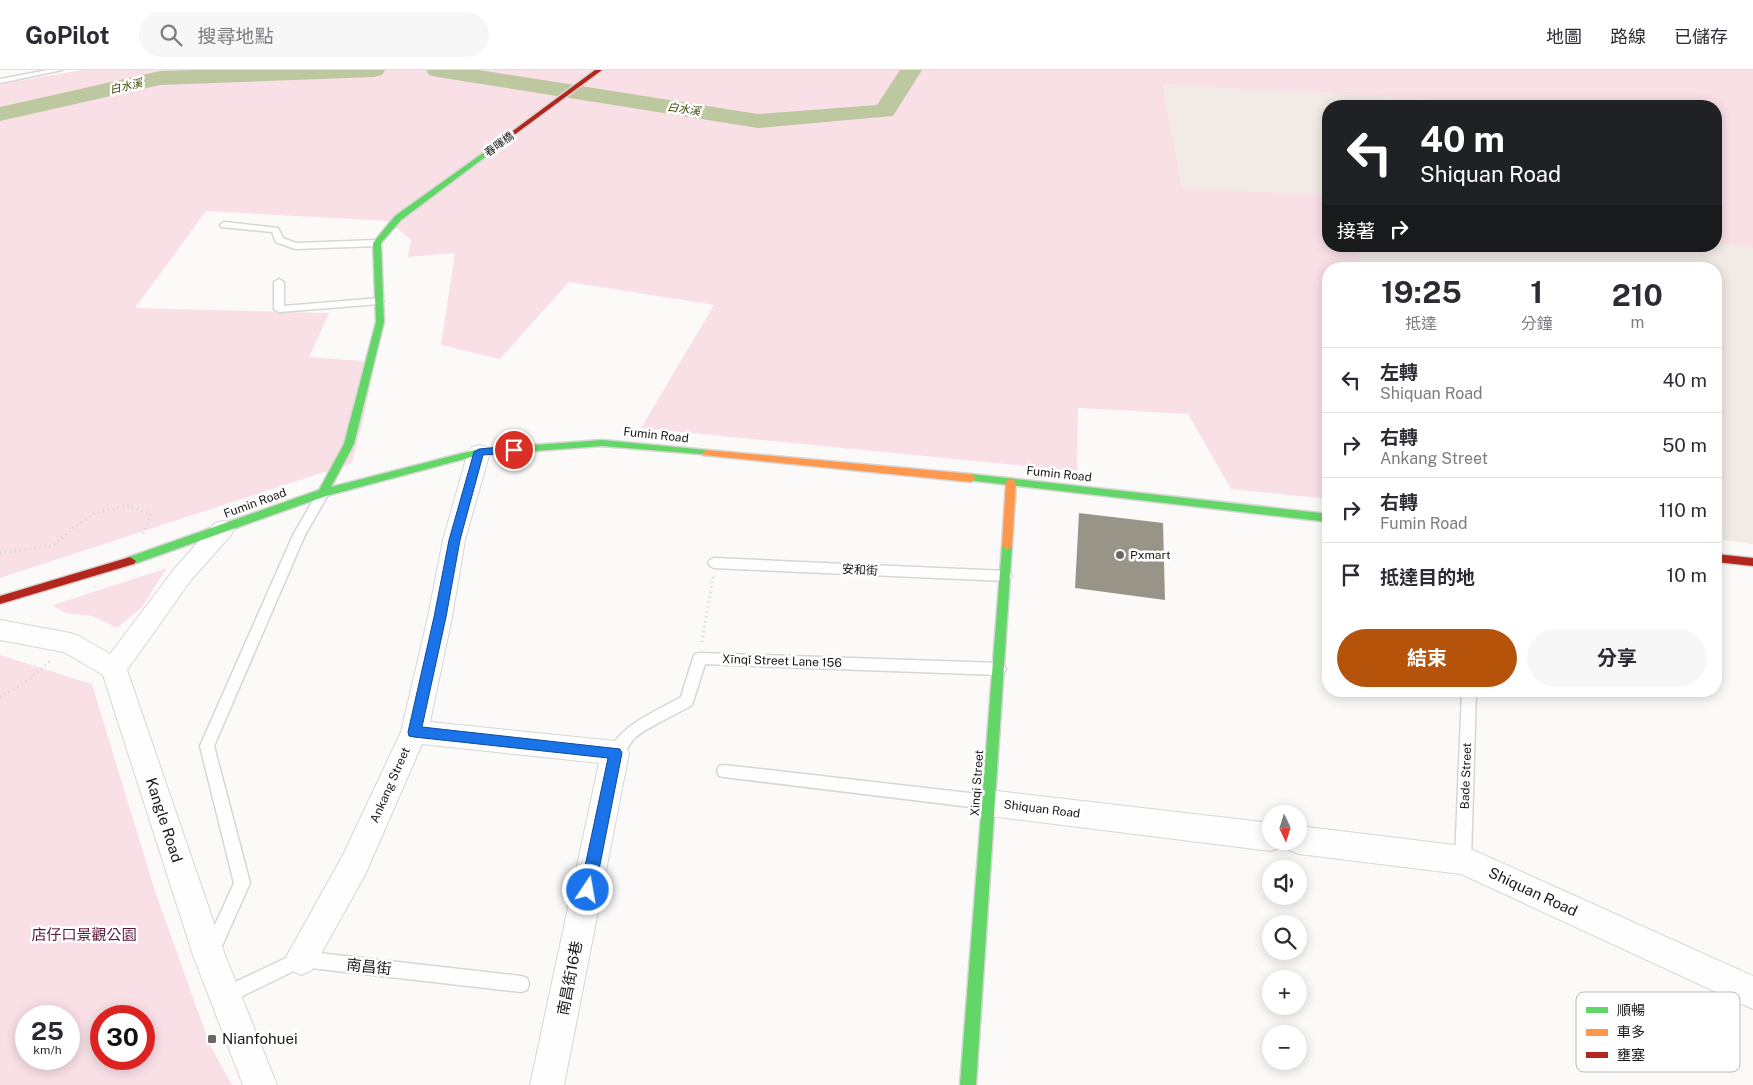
<!DOCTYPE html>
<html lang="zh-TW">
<head>
<meta charset="utf-8">
<style>
  body { margin:0; font-family:"Public Sans","Noto Sans TC",sans-serif; background:#f7f7f7; color:#2b2b33; height:100vh; display:flex; flex-direction:column; font-size:19px; white-space:nowrap }
  * { box-sizing:border-box; margin:0 }
  p { font-size:16px; color:#7c7c81 }
  .icon { flex:none; width:28px; height:28px; fill:none; stroke:currentColor; stroke-width:2; stroke-linecap:round; stroke-linejoin:round }
  .map { position:relative; flex:1; overflow:hidden }
  .details { position:absolute; left:1322px; top:192px; width:400px; height:435px; display:flex; flex-direction:column; background:#fff; border-radius:20px; box-shadow:0 2px 12px #0003 }
  .details>* { flex:none }
  .banner { position:absolute; left:1322px; top:30px; width:400px; height:152px; border-radius:20px; box-shadow:0 2px 12px #0003; background:#202124; color:#fff; overflow:hidden }
  .needle { width:32px; rotate:176deg }
  .controls { position:absolute; left:1262px; top:735px; display:grid; gap:10px }
  .controls a { display:grid; place-items:center; width:45px; height:45px; border-radius:50%; background:#fff; box-shadow:0 2px 12px #0003; font-size:25px }
  .speed { position:absolute; left:15px; top:935px; display:flex; gap:10px; font-size:25px; font-weight:700; text-align:center }
  .speed>* { display:grid; place-content:center; width:65px; height:65px; border-radius:50%; background:#fff; box-shadow:0 2px 12px #0003; line-height:1 }
  .speed small { font-size:12px; font-weight:400 }
  .speed .limit { border:8px solid #d22; background:#fff; color:#111 }
  .pin { position:absolute; display:grid; place-items:center; width:42px; height:42px; color:#fff; margin:-21px; border:2px solid #fff; border-radius:50%; box-shadow:0 1px 5px #0007 }
  .me { position:absolute; width:55px; margin:-28px; rotate:12deg; stroke-linejoin:round; filter:drop-shadow(0 0 4px #0008) }
  .turn { display:flex; align-items:center; gap:18px; height:105px; padding:0 15px; font-size:22px }
  .turn .icon { width:65px; height:65px; stroke-width:2.5 }
  .turn b { display:block; font-size:35px; line-height:42px }
  .then { display:flex; align-items:center; height:48px; padding:0 15px; background:#0003; gap:10px; font-size:19px }
  .eta { display:flex; justify-content:space-evenly; align-items:center; height:85px; text-align:center }
  .eta b { font-size:30px; font-weight:700; line-height:35px }
  .button { display:flex; gap:10px; margin-top:auto; padding:10px 15px }
  .button a { flex:1; height:58px; border-radius:30px; background:#b45309; color:#fff; font-size:20px; font-weight:700; line-height:58px; text-align:center }
  .button a+a { background:#f7f7f7; color:#2b2b33 }
  ul { padding:0; list-style:none }
  li { display:flex; align-items:center; gap:15px; height:65px; padding:0 15px; border-top:1px solid #e1e1e2 }
  li div { flex:1 }
  li b { display:block; font-size:19px }
  li em { font-style:normal }
  header { display:flex; align-items:center; gap:30px; box-sizing:border-box; height:70px; padding:0 25px; background:#fff; border-bottom:1px solid #e1e1e2 }
  header strong { font-size:24px }
  nav { display:flex; gap:28px; margin-inline-start:auto; font-size:18px }
  .search { width:350px; height:45px; background:#f7f7f7; display:flex; align-items:center; gap:12px; box-sizing:border-box; padding:0 18px; border-radius:28px; color:#7c7c81; font-size:19px }
  .map>svg:first-child { display:block }
</style>
</head>
<body>
<header>
<strong>GoPilot</strong>
<div class="search"><svg class="icon" aria-label="search" viewBox="0 0 24 24"><circle cx="10" cy="10" r="6"/><path d="M15 15l6 6"/></svg>搜尋地點</div>
<nav><a>地圖</a><a>路線</a><a>已儲存</a></nav>
</header>
<div class="map">
<svg width="1753" height="1015" viewBox="0 0 1753 1015">
  <rect width="100%" height="100%" fill="#fcfaf8"/>
  <!-- built -->
  <path fill="#f1eae5" d="M1163,15l256,13 35,8h-125v89l-147,-7z
    M1716,172l37,6v296l-37,-5v-270h-353l-9,-23h254l2,2 2,-2h104z"/>
  <!-- green -->
  <path fill="#f9e0e6" fill-rule="evenodd" d="M82,0h1671v178l-37,-6v-136h-262l-35,-8 -256,-13 19,103 147,7v51h25l9,23h-34v230l-98,-10 -43,-75 -110,-6 -1,63 -436,-43 73,-123 -145,-23 -69,77 -59,-14 14,-92 -47,4 3,-17 -23,-19 -182,-10 -71,97 194,5 -20,44 66,5 -13,63 -10,38 -352,115v-494z
    M167,498l-25,39 -25,21 -25,-12 -27,-3 -12,-8z
    M0,585l92,29 62,204 56,157 22,40h-232zM69,946v43h-43v-43zM101,946h43v43h-43z"/>
  <g fill="none" stroke-linecap="round" stroke-linejoin="round">
    <!-- river -->
    <path fill="#bec8a0" fill-rule="evenodd" d="M195,0h190l-3,5 -8,2 -214,8 -160,36v-14l160,-36z
      M426,0h53l279,44 119,-9 23,-35h22l-29,46 -135,12 -321,-51 -8,-2z"/>
  </g>
  <!-- building -->
  <path fill="#999488" d="M1079,443l84,10 2,77 -90,-12z"/>
  <g fill="none" stroke-linecap="round" stroke-linejoin="round">
    <defs>
      <path id="lane" d="M48,0h14l-62,13v-4z
        M224,152l54,6 5,10 13,5 81,-3 4,3 -4,3 -82,3 -19,-7 -4,-10 -51,-5 -1,-2z
        M279,209l5,3v24l95,-8 5,3 -5,3 -100,8 -5,-3v-27z
        M323,419l6,4 -24,42 -91,211 36,137 -32,72 -6,2 -6,-2 -2,-6 30,-66 -34,-137 93,-211 26,-45z
        M714,488l292,13 4,2 2,3 -2,3 -4,2 -292,-13 -4,-2 -2,-3 2,-3z
        M700,583l299,10 5,2 2,4 -2,4 -5,2 -294,-11 -13,41c-15,9 -44,22 -56,32 -9,8 -13,25 -26,20l-2,-4c13,-29 47,-41 73,-56l12,-39 2,-4z
        M1462,621h14l-5,169 -2,5 -6,2 -6,-2 -2,-5z
        M724,695l263,30 5,2 2,5 -2,5 -5,2 -263,-32 -5,-1 -2,-5 2,-5z
        M301,881l220,25 6,2 2,6 -2,6 -6,2 -219,-25 -78,38 -6,-3 -3,-6 3,-6z"/>
      <path id="street" d="M479,375l7,2 4,5 -25,88 -13,77 -22,105 185,19 10,4 4,8 -65,332h-34l69,-322 -177,-19 -57,131 -53,95 -11,5 -11,-5 -5,-11 58,-104 58,-123 27,-115 15,-77 25,-88 4,-5z
        M223,451l8,2 3,6 -3,6 -40,45 -64,90 98,285 52,130h-34l-50,-130 -90,-280 -39,-23 -64,-12v-20l70,13 9,3 31,18 65,-86 40,-45z
        M989,720l282,33v18h13l-3,6 -10,4 -282,-35 -10,-4 -4,-9 4,-9z
        M1299,756l164,20 10,4 280,126v33l-292,-135 -162,-20 -10,-4 -4,-9h14z"/>
      <path id="fast" d="M483,83l6,1 -88,66 -20,23 3,79 -30,122 -23,43 148,-38 123,-9 105,10 5,3 -1,2 -109,-9 -123,9 -153,41 -192,68h-8l-2,-3 2,-3 193,-68 25,-46 32,-122 -3,-79 22,-27z
        M971,404l358,40v8l-362,-42 -1,-2z
        M1007,472l5,4 -36,539h-16l42,-539z"/>
      <path id="slow" d="M707,380l264,24 5,4 -5,4 -268,-27 -1,-2z
        M1011,408l5,4 -4,64 -5,4 -5,-4 4,-64z"/>
      <path id="jam" d="M595,0h7l-115,85h-4v-2z
        M1716,484l37,4v8l-37,-4z
        M130,487l6,4 -2,3 -134,40v-8z"/>
    </defs>
    <!-- lane casing -->
    <use href="#lane" stroke="#d8d6d5" stroke-width="3"/>
    <!-- street casing -->
    <use href="#street" stroke="#d8d6d5" stroke-width="2"/>
    <!-- fast casing -->
    <use href="#fast" stroke="#d8d6d5" stroke-width="3"/>
    <!-- slow casing -->
    <use href="#slow" stroke="#d8d6d5" stroke-width="3"/>
    <!-- jam casing -->
    <use href="#jam" stroke="#d8d6d5" stroke-width="3"/>
    <!-- path -->
    <path stroke="#d3d3d3" stroke-width="3" stroke-dasharray="1 4" stroke-linecap="butt" d="M0,483l54,-8 19,-17 24,-16 32,-6 22,8 -8,20
      M702,572l11,-65
      M0,627l30,-18 20,-18"/>
    <!-- lane -->
    <use href="#lane" fill="#fffefe" fill-rule="evenodd"/>
    <!-- street -->
    <use href="#street" fill="#fffefe" fill-rule="evenodd"/>
    <!-- fast -->
    <use href="#fast" fill="#63d668" fill-rule="evenodd"/>
    <!-- slow -->
    <use href="#slow" fill="#ff974d" fill-rule="evenodd"/>
    <!-- jam -->
    <use href="#jam" fill="#b3261e" fill-rule="evenodd"/>
  </g>
  <!-- route -->
  <path fill="#1a73e8" stroke="#114b97" d="M514,376l4,1v5l-35,3 -23,85 -14,77 -24,110 198,22 2,4 -27,137 -2,5 -5,2 -6,-2 -2,-5 28,-132 -194,-21 -5,-1 -1,-4 26,-115 15,-77 25,-88 5,-3z"/>
  <!-- markers -->
  <g fill="#6a6866" stroke="#fff" stroke-width="2">
    <circle cx="1120" cy="485" r="5"/>
    <rect x="207" y="964" width="10" height="10" rx="2.5"/>
  </g>
  <g text-anchor="middle" stroke-width="5" stroke-linejoin="round" paint-order="stroke">
    <!-- far-water labels -->
    <g font-size="11" font-style="italic" fill="#394400" stroke="#fff">
      <text transform="translate(126 16) rotate(-13)" y="4">白水溪</text>
      <text transform="translate(684 39) rotate(9)" y="4">白水溪</text>
    </g>
    <!-- far-street labels -->
    <g font-size="11" fill="#1b1918" stroke="#fff">
      <text transform="translate(499 74) rotate(-36)" y="4">春暉橋</text>
    </g>
    <!-- street labels -->
    <g font-size="12" fill="#1b1918" stroke="#fff">
      <text transform="translate(656 365) rotate(6)" y="4">Fumin Road</text>
      <text transform="translate(1059 404) rotate(6)" y="4">Fumin Road</text>
      <text transform="translate(255 433) rotate(-20)" y="4">Fumin Road</text>
      <text transform="translate(860 500) rotate(3)" y="4">安和街</text>
      <text transform="translate(782 591) rotate(2)" y="4">Xīnqǐ Street Lane 156</text>
      <text transform="translate(1466 706) rotate(-88)" y="4">Bade Street</text>
      <text transform="translate(977 713) rotate(-86)" y="4">Xinqi Street</text>
      <text transform="translate(390 715) rotate(-66)" y="4">Ankang Street</text>
      <text transform="translate(1042 739) rotate(7)" y="4">Shiquan Road</text>
    </g>
    <!-- poi labels -->
    <g font-size="12" fill="#1b1918" stroke="#fff" text-anchor="start">
      <text x="1130" y="489">Pxmart</text>
    </g>
    <!-- near-street labels -->
    <g font-size="15" fill="#1b1918" stroke="#fff">
      <text transform="translate(164 750) rotate(72)" y="5">Kangle Road</text>
      <text transform="translate(1533 822) rotate(25)" y="5">Shiquan Road</text>
      <text transform="translate(369 897) rotate(6)" y="5">南昌街</text>
      <text transform="translate(570 908) rotate(-79)" y="5">南昌街16巷</text>
    </g>
    <!-- near-park labels -->
    <g font-size="15" fill="#5d1537" stroke="#fff">
      <text x="84" y="870">店仔口景觀公園</text>
    </g>
    <!-- near-poi labels -->
    <g font-size="15" fill="#1b1918" stroke="#fff" text-anchor="start">
      <text x="222" y="974">Nianfohuei</text>
    </g>
  </g>
  <!-- legend -->
  <rect x="1576" y="922" width="164" height="80" rx="8" fill="#fff" stroke="#bbbaba" stroke-width="1"/>
  <rect x="1586" y="937" width="22" height="6" fill="#63d668"/>
  <rect x="1586" y="959" width="22" height="7" fill="#ff974d"/>
  <rect x="1586" y="982" width="22" height="6" fill="#b3261e"/>
  <g font-size="14" fill="#1b1918">
    <text x="1617" y="945">順暢</text>
    <text x="1617" y="967">車多</text>
    <text x="1617" y="990">壅塞</text>
  </g>
</svg>
<div class="controls">
<a><svg class="needle" viewBox="-14 -14 28 28"><path d="M0-13l5 13h-10z" fill="#e53935"/><path d="M0 13l5-13h-10z" fill="#7c7c81"/></svg></a>
<a><svg class="icon" aria-label="sound" viewBox="0 0 24 24"><path d="M4 9h4l5-4v14l-5-4H4zM17 9q2 3 0 6"/></svg></a>
<a><svg class="icon" aria-label="search" viewBox="0 0 24 24"><circle cx="10" cy="10" r="6"/><path d="M15 15l6 6"/></svg></a>
<a>+</a>
<a>−</a>
</div>
<div class="speed"><div>25<small>km/h</small></div><div class="limit">30</div></div>
<div class="pin" style="left:514px;top:380px;background:#d93025"><svg class="icon" aria-label="arrive" viewBox="0 0 24 24"><path d="M6 21V4h12l-3 4 3 4H6"/></svg></div>
<svg class="me" style="left:588px;top:820px" viewBox="-20 -20 40 40"><circle r="17" fill="#1a73e8" stroke="#fff" stroke-width="3"/><path d="M0-11L8 9 0 5-8 9z" fill="#fff"/></svg>
<div class="banner">
<div class="turn"><svg class="icon" aria-label="left" viewBox="0 0 24 24"><path d="M17 20v-9H6M10 6l-5 5 5 5"/></svg><div><b>40 m</b>Shiquan Road</div></div>
<div class="then">接著<svg class="icon" aria-label="right" viewBox="0 0 24 24"><path d="M7 20v-9h11M14 6l5 5-5 5"/></svg></div>
</div>
<section class="details">
<div class="eta">
<div><b>19:25</b><p>抵達</p></div>
<div><b>1</b><p>分鐘</p></div>
<div><b>210</b><p>m</p></div>
</div>
<ul>
<li><svg class="icon" aria-label="left" viewBox="0 0 24 24"><path d="M17 20v-9H6M10 6l-5 5 5 5"/></svg><div><b>左轉</b><p>Shiquan Road</p></div><em>40 m</em></li>
<li><svg class="icon" aria-label="right" viewBox="0 0 24 24"><path d="M7 20v-9h11M14 6l5 5-5 5"/></svg><div><b>右轉</b><p>Ankang Street</p></div><em>50 m</em></li>
<li><svg class="icon" aria-label="right" viewBox="0 0 24 24"><path d="M7 20v-9h11M14 6l5 5-5 5"/></svg><div><b>右轉</b><p>Fumin Road</p></div><em>110 m</em></li>
<li><svg class="icon" aria-label="arrive" viewBox="0 0 24 24"><path d="M6 21V4h12l-3 4 3 4H6"/></svg><div><b>抵達目的地</b></div><em>10 m</em></li>
</ul>
<div class="button"><a>結束</a><a>分享</a></div>
</section>
</div>
</body>
</html>
